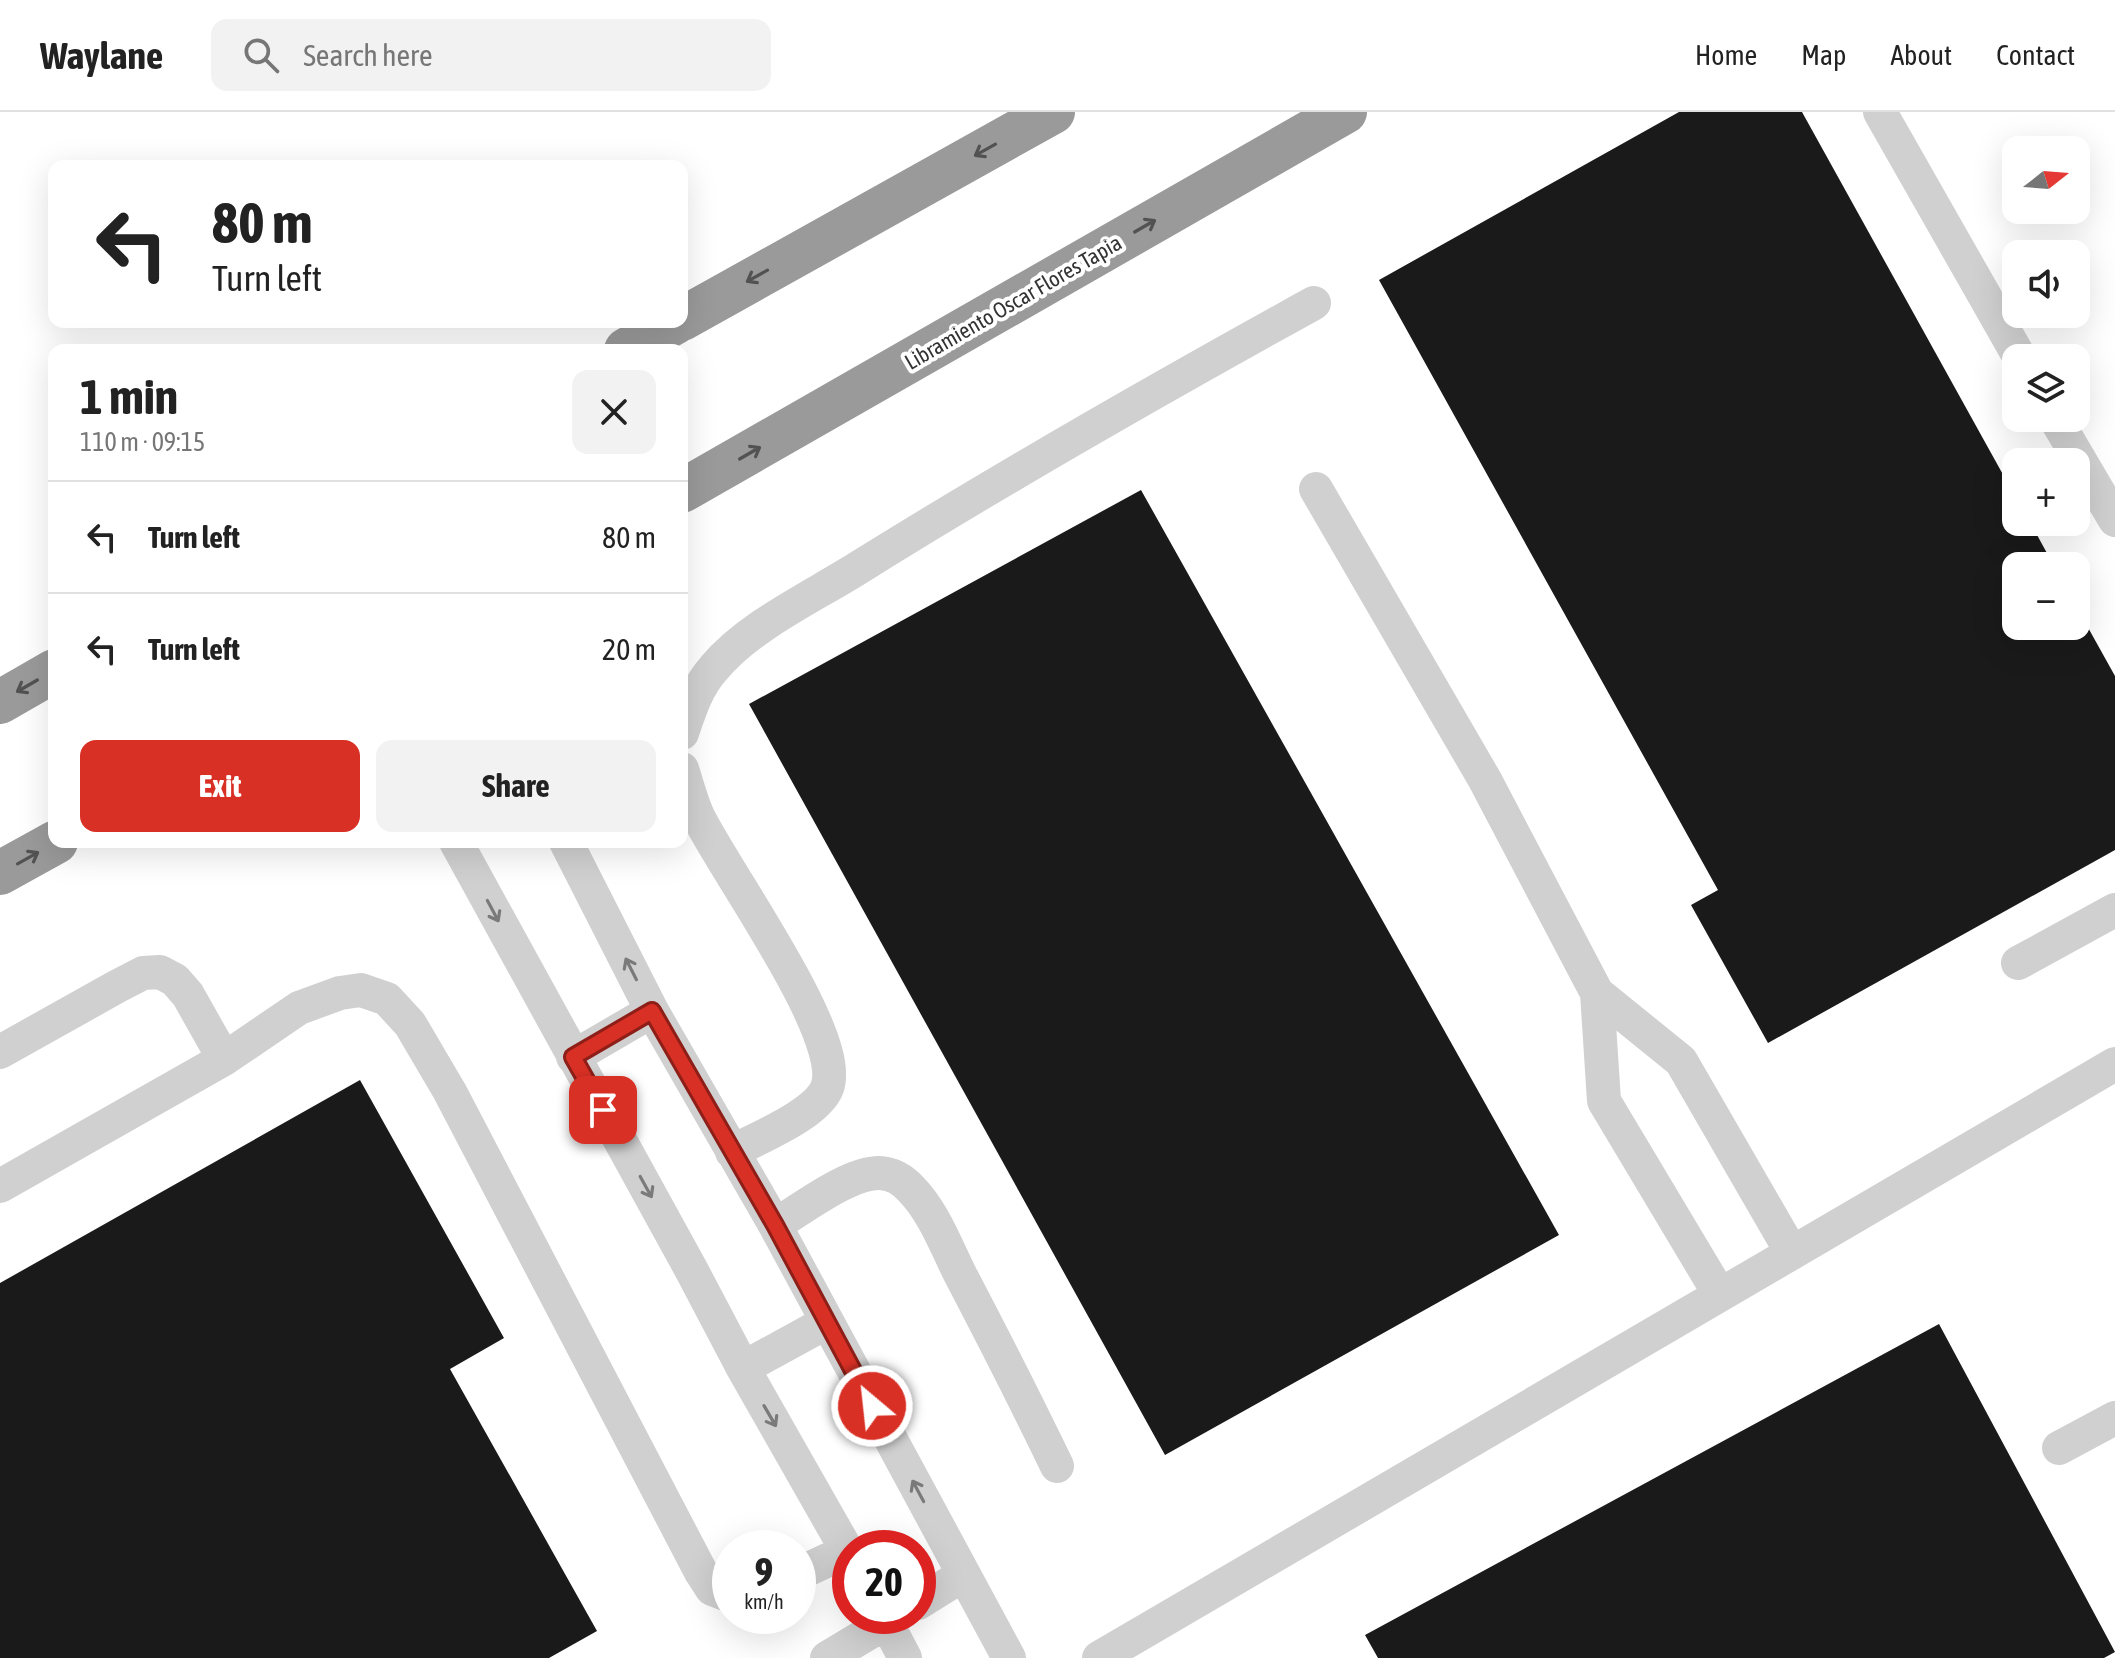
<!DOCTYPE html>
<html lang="en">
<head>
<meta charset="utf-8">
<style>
  body { margin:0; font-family:"Asap Condensed",sans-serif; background:#f2f2f2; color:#222; height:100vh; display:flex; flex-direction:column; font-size:30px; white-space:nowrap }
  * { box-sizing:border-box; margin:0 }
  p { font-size:26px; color:#767676 }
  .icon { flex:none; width:44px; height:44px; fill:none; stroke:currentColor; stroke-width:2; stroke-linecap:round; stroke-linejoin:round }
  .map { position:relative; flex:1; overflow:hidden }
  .drawer { position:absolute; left:48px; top:232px; width:640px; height:504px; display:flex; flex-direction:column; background:#fff; border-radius:16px; box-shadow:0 8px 32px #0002 }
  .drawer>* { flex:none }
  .top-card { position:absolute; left:48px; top:48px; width:640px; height:168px; border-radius:16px; box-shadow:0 8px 32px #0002; background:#fff; color:#222; overflow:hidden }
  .needle { width:52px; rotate:73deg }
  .buttons { position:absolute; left:2002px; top:24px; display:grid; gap:16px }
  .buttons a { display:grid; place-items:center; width:88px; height:88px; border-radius:16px; background:#fff; box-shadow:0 8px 32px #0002; font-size:40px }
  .speed { position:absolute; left:712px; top:1418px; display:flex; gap:16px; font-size:40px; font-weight:700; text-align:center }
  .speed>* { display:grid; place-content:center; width:104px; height:104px; border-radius:50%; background:#fff; box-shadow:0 8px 32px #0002; line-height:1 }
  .speed small { font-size:20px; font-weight:400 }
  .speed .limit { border:12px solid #d22; background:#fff; color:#111 }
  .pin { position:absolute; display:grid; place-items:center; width:68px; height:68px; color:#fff; margin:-34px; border-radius:16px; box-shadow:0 4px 12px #0006 }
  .me { position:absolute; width:88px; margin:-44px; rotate:332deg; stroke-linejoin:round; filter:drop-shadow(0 0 6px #0008) }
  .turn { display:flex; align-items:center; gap:28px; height:168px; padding:0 32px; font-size:36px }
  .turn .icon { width:104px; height:104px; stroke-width:2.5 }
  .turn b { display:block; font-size:56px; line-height:68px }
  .round { display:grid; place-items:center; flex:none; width:84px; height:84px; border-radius:16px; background:#f2f2f2 }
  .summary { display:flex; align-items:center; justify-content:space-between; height:136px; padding:0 32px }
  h1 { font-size:48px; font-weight:700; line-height:60px }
  .primary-button { display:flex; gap:16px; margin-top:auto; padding:16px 32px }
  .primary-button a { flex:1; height:92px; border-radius:16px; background:#d93025; color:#fff; font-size:32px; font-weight:700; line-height:92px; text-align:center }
  .primary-button a+a { background:#f2f2f2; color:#222 }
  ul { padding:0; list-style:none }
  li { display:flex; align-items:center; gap:24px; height:112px; padding:0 32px; border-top:2px solid #e0e0e0 }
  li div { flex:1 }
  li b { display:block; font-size:30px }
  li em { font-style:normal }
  header { display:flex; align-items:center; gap:48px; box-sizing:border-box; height:112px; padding:0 40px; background:#fff; border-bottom:2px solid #e0e0e0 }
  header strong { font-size:38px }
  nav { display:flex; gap:44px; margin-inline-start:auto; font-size:28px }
  .search { width:560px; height:72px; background:#f2f2f2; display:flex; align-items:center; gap:20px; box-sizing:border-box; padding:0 28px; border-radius:16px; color:#767676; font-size:30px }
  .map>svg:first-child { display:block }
</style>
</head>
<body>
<header>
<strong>Waylane</strong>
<div class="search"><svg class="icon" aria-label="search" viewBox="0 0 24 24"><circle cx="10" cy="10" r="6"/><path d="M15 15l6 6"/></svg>Search here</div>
<nav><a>Home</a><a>Map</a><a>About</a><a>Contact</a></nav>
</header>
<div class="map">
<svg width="2115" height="1546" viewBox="0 0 2115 1546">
  <rect width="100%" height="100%" fill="#fff"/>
  <!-- building -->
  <path fill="#1a1a1a" d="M1679,0h123l214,386v24h14l24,44h-38v60h60v-20l39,70v174l-347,193 -77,-138 27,-15 -339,-610z
    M1141,378l418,745 -394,220 -416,-751z
    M360,968l144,258 -54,31 147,262 -48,27h-549v-375z
    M1939,1212l176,328 -11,6h-726l-13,-23z"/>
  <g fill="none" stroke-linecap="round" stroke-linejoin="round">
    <!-- minor -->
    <path stroke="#d0d0d0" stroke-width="34" d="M1880,0l140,246
      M2055,306l60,102
      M1316,377l169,291 112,213 84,68 111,192
      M682,621c8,-24 15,-46 32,-65 35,-42 98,-71 144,-100 149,-93 302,-180 456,-265
      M682,657c5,15 9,32 16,47 25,53 149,221 129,272 -11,27 -70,50 -95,64
      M456,730l236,429 51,97 107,188
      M566,730l86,169 123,214 234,433
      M2018,851l97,-53
      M1597,881l7,108 116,194
      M0,940l116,-65 27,-14 17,-1 15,8 13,15 36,64
      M573,945l79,-46
      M0,1074l224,-127 75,-51 41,-15 21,-3 26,9 23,25 40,68 251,480 11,17 18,7
      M775,1113c27,-16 73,-52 104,-52 12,0 24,7 32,16 22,22 35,57 49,85 33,63 66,128 97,192
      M743,1256l84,-46
      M2059,1336l56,-30
      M798,1462l49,-23
      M918,1491l45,-28
      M883,1504l22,42
      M827,1546l70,-42
      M1099,1546l1016,-594"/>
    <!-- highway -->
    <path stroke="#9a9a9a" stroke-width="44" d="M682,207l371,-207
      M626,238l50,-28
      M682,379l663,-379
      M0,590l54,-31
      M0,761l56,-31"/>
  </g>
  <!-- one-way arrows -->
  <defs><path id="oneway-shaft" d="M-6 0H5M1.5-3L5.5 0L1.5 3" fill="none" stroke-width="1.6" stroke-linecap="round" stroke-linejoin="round" transform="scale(2)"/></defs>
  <g stroke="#525252">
    <use href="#oneway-shaft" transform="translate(985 38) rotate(151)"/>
    <use href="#oneway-shaft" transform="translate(1145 114) rotate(-30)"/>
    <use href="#oneway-shaft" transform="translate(757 164) rotate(151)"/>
    <use href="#oneway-shaft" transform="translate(750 341) rotate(-30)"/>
    <use href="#oneway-shaft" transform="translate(27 574) rotate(150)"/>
    <use href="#oneway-shaft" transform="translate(28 746) rotate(-29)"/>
  </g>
  <g stroke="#7a7a7a">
    <use href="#oneway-shaft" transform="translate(493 799) rotate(62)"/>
    <use href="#oneway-shaft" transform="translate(631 857) rotate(-117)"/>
    <use href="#oneway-shaft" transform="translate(646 1075) rotate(61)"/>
    <use href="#oneway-shaft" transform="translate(770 1304) rotate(60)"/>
    <use href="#oneway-shaft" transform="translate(918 1379) rotate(-118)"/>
  </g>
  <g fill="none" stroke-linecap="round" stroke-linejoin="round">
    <defs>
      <path id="route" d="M603,998l-30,-53 79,-46 123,214 97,181"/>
    </defs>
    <!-- route casing -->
    <use href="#route" stroke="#8d1f18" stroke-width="20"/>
    <!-- route -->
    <use href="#route" stroke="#d93025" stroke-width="14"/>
  </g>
  <g text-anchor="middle" stroke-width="8" stroke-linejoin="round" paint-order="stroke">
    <!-- street labels -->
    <g font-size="22" fill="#333" stroke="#fff">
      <text transform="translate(1013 190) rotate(-30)" y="8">Libramiento Oscar Flores Tapia</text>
    </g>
  </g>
</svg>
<div class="buttons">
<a><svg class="needle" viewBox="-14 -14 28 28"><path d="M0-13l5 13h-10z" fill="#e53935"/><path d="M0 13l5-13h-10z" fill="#767676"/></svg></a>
<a><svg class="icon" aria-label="sound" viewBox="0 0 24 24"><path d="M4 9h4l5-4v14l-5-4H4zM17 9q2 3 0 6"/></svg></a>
<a><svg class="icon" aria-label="layers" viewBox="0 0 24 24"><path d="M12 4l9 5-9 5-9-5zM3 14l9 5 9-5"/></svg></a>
<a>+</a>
<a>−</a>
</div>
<div class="speed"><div>9<small>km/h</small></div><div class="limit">20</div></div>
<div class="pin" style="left:603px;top:998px;background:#d93025"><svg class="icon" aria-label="arrive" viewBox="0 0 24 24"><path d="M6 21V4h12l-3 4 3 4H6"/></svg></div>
<svg class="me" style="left:872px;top:1294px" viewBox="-20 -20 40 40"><circle r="17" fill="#d93025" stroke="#fff" stroke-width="3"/><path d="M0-11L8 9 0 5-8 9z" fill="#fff"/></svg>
<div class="top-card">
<div class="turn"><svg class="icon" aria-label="left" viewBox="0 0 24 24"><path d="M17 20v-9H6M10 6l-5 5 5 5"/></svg><div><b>80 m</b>Turn left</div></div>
</div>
<section class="drawer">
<div class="summary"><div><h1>1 min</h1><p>110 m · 09:15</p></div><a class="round"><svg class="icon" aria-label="close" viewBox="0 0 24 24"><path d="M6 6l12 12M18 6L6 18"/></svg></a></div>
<ul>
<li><svg class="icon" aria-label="left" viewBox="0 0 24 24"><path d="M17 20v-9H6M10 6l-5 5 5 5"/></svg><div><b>Turn left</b></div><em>80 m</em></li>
<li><svg class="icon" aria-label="left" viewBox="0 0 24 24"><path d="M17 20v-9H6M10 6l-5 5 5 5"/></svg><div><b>Turn left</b></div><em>20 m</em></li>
</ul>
<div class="primary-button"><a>Exit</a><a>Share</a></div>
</section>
</div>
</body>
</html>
